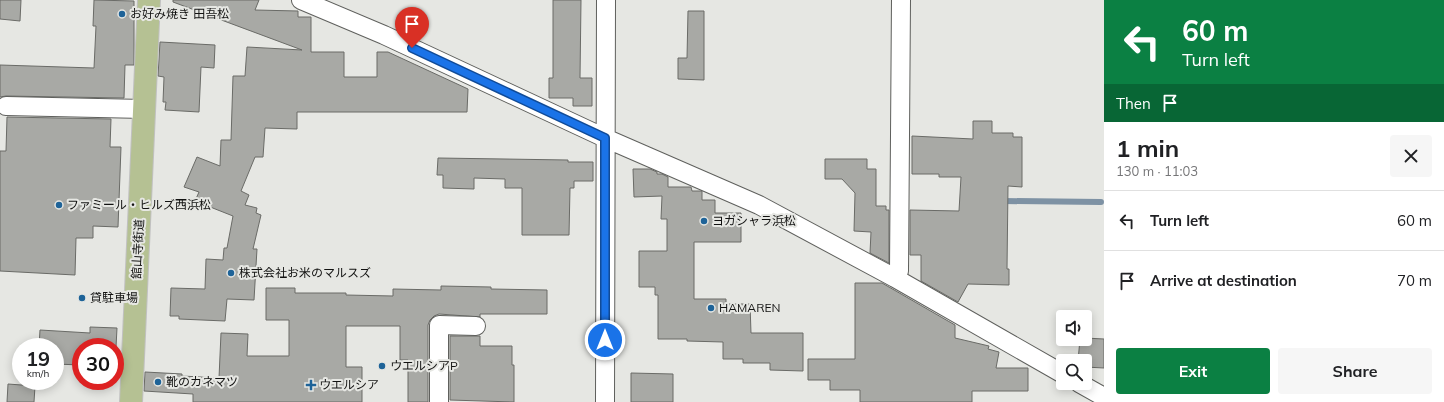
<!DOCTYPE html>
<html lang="en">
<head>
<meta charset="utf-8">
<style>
  body { margin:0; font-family:Mulish,"Noto Sans JP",sans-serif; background:#f6f6f6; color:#202124; height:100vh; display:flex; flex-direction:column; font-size:15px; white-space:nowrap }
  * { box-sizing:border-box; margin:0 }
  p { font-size:13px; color:#757577 }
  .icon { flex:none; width:22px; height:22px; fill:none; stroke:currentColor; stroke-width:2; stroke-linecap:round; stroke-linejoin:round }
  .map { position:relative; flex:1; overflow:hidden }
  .drawer { display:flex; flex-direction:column; background:#fff; width:340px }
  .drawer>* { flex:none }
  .banner { background:#0b8043; color:#fff; overflow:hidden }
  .tools { position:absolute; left:1056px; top:310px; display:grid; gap:8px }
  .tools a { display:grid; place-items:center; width:36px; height:36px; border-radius:4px; background:#fff; box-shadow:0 2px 10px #0003; font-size:20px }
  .speed { position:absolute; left:12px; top:338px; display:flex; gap:8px; font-size:20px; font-weight:700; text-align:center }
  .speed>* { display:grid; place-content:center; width:52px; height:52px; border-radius:50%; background:#fff; box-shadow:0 2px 10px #0003; line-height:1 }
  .speed small { font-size:10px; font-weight:400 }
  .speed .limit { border:6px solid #d22; background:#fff; color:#111 }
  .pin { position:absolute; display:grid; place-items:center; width:34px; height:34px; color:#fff; margin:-41px -17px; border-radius:50% 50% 50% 0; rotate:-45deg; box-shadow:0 0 4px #0007 }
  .pin .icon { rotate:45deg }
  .me { position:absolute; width:44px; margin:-22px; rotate:0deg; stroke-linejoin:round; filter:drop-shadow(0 0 3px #0008) }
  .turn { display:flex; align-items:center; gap:14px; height:84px; padding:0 12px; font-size:18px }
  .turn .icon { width:52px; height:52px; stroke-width:2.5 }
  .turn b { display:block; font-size:28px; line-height:34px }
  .then { display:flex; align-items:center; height:38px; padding:0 12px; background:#0003; gap:8px; font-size:15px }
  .round { display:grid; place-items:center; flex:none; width:42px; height:42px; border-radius:4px; background:#f6f6f6 }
  .summary { display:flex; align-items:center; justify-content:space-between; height:68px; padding:0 12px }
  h1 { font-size:24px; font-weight:700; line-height:30px }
  .button { display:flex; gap:8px; margin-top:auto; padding:8px 12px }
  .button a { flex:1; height:46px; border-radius:4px; background:#0b8043; color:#fff; font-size:16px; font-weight:700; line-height:46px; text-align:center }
  .button a+a { background:#f6f6f6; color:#202124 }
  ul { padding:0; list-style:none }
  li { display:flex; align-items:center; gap:12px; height:60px; padding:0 12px; border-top:1px solid #e0e0e0 }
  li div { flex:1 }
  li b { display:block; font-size:15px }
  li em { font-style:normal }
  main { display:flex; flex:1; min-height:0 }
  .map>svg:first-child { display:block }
</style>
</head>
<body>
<main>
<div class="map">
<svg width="1104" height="402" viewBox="0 0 1104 402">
  <rect width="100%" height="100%" fill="#e6e7e3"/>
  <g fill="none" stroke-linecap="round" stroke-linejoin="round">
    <!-- stream -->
    <path stroke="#7e92a4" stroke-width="6" d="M1004,201l97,1"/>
  </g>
  <!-- building -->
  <path fill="#a8a9a5" stroke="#6a6b67" d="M0,0h21l-1,21 -20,-2z
    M94,0l40,1v64h-9l-1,33 -118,-2 -6,1v-32l94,3 2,-42h-3z
    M173,0h86l-4,10 43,1v6h13v35h33v25h33v-25h11l80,37 -1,23h-170v17l-32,-1 -2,29h-8l-14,34 8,4 -4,10 12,3 -1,5 5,2 -8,34h4l-3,51 -27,-1 -2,22 -46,-2v-3h-9l1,-28 34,1 1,-30 17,1 1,-12h3l6,-32 -38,-15 4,-9 -15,-5 13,-30 23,9 1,-26h10l2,-64h12l2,-29 55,3 -129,-48z
    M553,0h28l-1,78h12v28h-19v-8h-24v-20h4z
    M688,11h16v69l-26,-1v-21h9z
    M160,42l55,3 -1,23 -13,-1 -2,45 -34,-2 1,-8h-3l1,-25 -6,-1z
    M7,117l104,2 -1,28h11l-3,80 -25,-1v12h-17l-1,37 -75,-4v-120h6z
    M973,121h19v12h21v4h9v50l-14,-1 -1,83h2v16l-41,-1 -10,18 -37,-21v-26h-11v-45l49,1 2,-34h-22v-3h-27v-38l61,3z
    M438,158l130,2v2h25v19h-19v7h-4l-1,47h-47v-47h-17v-9l-31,-1v11l-31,-1v-13h-6z
    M825,159h42v10h9v37h10v4h3v53l-19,-10 1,-21 -17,-1 1,-38 -13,-14h-17z
    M633,169h17l7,3v2h5l6,3v10h23l1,4h10v9h13v13h26v29h-47v57h32v5h24l1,29h52v38l-33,-1v-7h-27v-4h-20v-17l-36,-1v-2h-29v-44h-3v-8h-16v-36h28v-32h-6l1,-23 -28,1z
    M855,283h27l66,38 7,4v13l34,8 -1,3 11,3 -3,16h32v23h-56v11h-112v-12h-30v-10h-22v-21h47z
    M441,286l50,1v2l56,1v24h-67v3l-41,-3 -5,2 -4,4 -2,5v77h-20v-42h-8v-34h-54v41h16v35h-169v-8l-49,-3 1,-19 37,2v2l37,2 2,-45 27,1 -1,22h42v-36h-23v-32h29v5h51v2l47,1v-7l48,1z
    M90,327l27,1 -1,19h-35v18l-26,-1v-17h-16l1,-17 50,3z
    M450,336h30v10h32v19h2v37l-64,-2z
    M1085,338l19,1v29l-19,-1v-6h-7l2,-22h5z
    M631,373l42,1v28h-42z
    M8,384l27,2 -1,16h-27z"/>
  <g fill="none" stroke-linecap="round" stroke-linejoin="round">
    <defs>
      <path id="minor" d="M301,0l83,35 221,103 154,67 136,73 168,96
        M6,106l138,3
        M895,278l4,-7 2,-271
        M1079,383l25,14
        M439,402v-77l37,1
        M605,402l1,-402"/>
      <path id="primary" d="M131,402l18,-402"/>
    </defs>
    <!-- minor casing -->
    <use href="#minor" stroke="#5f605d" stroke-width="20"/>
    <!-- primary casing -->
    <use href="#primary" stroke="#c1c1c1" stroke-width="24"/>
    <!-- minor -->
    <use href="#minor" stroke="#fff" stroke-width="18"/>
    <!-- primary -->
    <use href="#primary" stroke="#b5c193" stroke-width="22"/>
  </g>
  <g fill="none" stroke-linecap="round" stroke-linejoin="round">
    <defs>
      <path id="route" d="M412,48l193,90v202"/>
    </defs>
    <!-- route casing -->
    <use href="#route" stroke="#114b97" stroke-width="10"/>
    <!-- route -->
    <use href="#route" stroke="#1a73e8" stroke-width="7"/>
  </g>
  <!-- markers -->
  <g fill="#1e6398" stroke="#e6e7e3" stroke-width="1.5">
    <circle cx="122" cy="14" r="4"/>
    <circle cx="59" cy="205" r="4"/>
    <circle cx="704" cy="221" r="4"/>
    <circle cx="231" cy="273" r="4"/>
    <circle cx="82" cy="298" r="4"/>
    <circle cx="711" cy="308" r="4"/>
    <circle cx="382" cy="366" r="4"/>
    <circle cx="158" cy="382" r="4"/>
    <path d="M309 379h4v4h4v4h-4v4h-4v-4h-4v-4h4z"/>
  </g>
  <g text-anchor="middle" stroke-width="4" stroke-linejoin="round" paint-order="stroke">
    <!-- poi labels -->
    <g font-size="12" fill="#121211" stroke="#e6e7e3" text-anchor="start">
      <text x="130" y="18">お好み焼き 田吾松</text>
      <text x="67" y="209">ファミール・ヒルズ西浜松</text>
      <text x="712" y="225">ヨガシャラ浜松</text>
      <text x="239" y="277">株式会社お米のマルスズ</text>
      <text x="90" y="302">貸駐車場</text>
      <text x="719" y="312">HAMAREN</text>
      <text x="390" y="370">ウエルシアP</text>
      <text x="166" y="386">靴のカネマツ</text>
      <text x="319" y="389">ウエルシア</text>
    </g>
    <!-- street labels -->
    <g font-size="12" fill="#121211" stroke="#e6e7e3">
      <text transform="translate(138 249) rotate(-87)" y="4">舘山寺街道</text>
    </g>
  </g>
</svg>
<div class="tools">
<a><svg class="icon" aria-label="sound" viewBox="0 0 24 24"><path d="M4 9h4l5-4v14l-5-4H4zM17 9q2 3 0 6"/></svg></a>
<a><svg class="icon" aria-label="search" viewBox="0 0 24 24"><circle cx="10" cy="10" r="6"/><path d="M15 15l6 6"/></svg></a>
</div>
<div class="speed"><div>19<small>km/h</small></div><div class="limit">30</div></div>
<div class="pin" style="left:412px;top:48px;background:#d93025"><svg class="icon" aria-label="arrive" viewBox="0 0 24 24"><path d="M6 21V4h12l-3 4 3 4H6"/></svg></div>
<svg class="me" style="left:605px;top:340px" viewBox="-20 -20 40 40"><circle r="17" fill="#1a73e8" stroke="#fff" stroke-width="3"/><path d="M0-11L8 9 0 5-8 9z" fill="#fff"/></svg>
</div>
<section class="drawer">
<div class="banner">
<div class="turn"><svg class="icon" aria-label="left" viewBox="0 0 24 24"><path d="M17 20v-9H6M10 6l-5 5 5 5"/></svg><div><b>60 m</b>Turn left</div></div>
<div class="then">Then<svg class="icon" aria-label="arrive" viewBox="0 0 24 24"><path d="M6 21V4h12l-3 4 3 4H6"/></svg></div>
</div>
<div class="summary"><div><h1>1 min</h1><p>130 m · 11:03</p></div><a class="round"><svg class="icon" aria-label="close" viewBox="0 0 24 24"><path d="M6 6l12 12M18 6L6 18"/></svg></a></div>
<ul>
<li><svg class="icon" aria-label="left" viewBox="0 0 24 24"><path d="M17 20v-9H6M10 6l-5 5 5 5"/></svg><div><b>Turn left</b></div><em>60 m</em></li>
<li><svg class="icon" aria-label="arrive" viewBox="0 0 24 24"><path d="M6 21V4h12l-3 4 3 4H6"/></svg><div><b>Arrive at destination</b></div><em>70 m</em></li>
</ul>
<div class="button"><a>Exit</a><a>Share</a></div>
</section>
</main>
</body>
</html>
